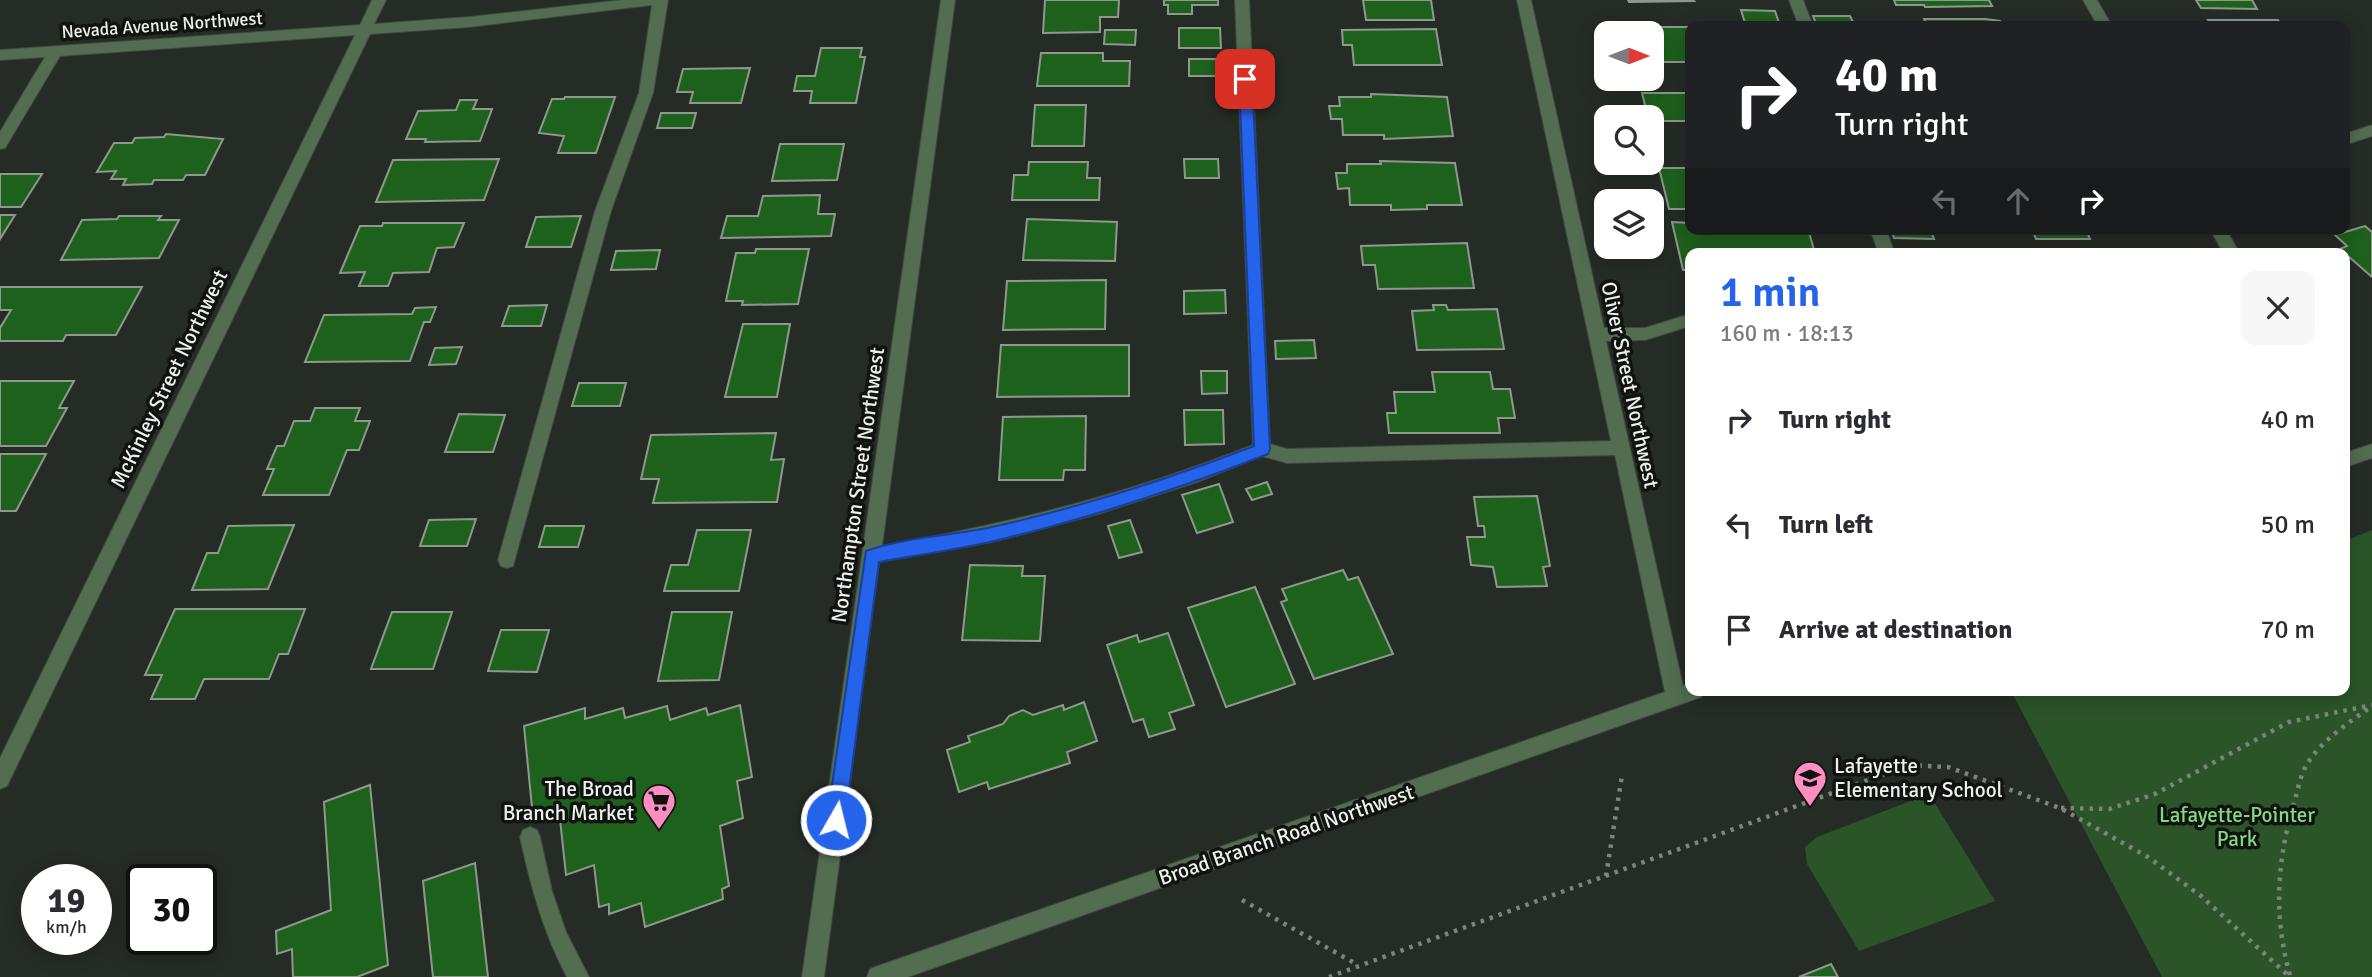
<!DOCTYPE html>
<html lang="en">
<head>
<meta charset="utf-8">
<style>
  body { margin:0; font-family:Signika,sans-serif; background:#f7f7f7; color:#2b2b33; height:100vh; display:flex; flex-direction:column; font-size:26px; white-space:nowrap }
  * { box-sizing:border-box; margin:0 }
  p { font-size:23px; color:#7c7c81 }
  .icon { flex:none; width:38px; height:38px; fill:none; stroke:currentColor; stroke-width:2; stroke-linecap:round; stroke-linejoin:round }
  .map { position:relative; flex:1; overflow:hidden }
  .panel { position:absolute; left:1685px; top:248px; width:665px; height:448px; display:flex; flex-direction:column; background:#fff; border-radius:14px; box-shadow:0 4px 18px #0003 }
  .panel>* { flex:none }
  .guide { position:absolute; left:1685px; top:21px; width:665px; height:214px; border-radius:14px; box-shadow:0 4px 18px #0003; background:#202124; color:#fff; overflow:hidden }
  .needle { width:46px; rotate:90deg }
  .controls { position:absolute; left:1594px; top:21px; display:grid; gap:14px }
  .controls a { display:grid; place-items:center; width:70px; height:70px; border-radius:14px; background:#fff; box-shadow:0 4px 18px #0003; font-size:35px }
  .speed { position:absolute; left:21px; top:864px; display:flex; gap:14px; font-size:35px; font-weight:700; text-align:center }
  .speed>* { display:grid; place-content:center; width:91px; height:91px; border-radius:50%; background:#fff; box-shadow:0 4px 18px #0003; line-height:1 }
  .speed small { font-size:18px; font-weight:400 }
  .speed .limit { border:4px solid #111; border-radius:10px; background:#fff; color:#111 }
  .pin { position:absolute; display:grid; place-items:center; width:60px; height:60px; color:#fff; margin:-30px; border-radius:14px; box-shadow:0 4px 10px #0006 }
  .me { position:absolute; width:77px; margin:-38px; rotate:8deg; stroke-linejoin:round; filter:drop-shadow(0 0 5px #0008) }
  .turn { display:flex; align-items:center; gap:24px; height:147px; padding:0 35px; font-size:32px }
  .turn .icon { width:91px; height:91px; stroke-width:2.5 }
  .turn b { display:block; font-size:49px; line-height:60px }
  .lanes { display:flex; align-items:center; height:66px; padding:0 35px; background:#0003; justify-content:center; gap:35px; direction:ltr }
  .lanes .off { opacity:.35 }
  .round { display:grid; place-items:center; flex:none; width:74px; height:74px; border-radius:14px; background:#f7f7f7 }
  .summary { display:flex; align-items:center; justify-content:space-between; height:119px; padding:0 35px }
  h1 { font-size:42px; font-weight:600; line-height:52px; color:#2563eb }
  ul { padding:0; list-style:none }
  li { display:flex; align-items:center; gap:21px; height:105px; padding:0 35px }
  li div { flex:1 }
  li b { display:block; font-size:26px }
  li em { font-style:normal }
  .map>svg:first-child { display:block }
</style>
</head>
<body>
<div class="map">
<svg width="2372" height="977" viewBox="0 0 2372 977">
  <rect width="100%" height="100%" fill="#252c25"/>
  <!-- green -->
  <path fill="#2b5529" d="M2372,530v447h-210l-151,-286h334v-150z
    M1929,794l66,107 -136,50 -52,-87 -2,-17 12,-10z"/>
  <!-- building -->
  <path fill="#1e611d" stroke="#8f978e" stroke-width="2" d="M1045,0h74l-1,17h-18v15l-57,1z
    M1164,0h54v5h-26v9h-24v-9h-4z
    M1363,0h68l3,20h-68z
    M1628,0h65l1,1 -65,1z
    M1894,0h95l3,6 -67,1 -1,-2h-28z
    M2196,0h56l5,9 -56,-1z
    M1741,10l34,1 5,15h-34z
    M1813,16h37l5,10h-38z
    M1924,19h61l15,2 3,5h-76z
    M2208,20h70l4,6h-70z
    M1621,27h69v35h-38v-29h-30z
    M1179,28h41l1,20h-42z
    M1436,29l6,36h-88l-2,-20h-9l-1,-15z
    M1105,30h31l-1,15 -31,-1z
    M821,48h41l-2,9h5l-9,46h-46l2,-12h-18l3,-15h18z
    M1041,53h62v8h27l-1,25h-92z
    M1189,59h30l1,17h-31z
    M750,68l-9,35h-51l3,-11h-16l6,-23z
    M1642,93h48v28h-38v-4h-4z
    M1371,94l76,3 6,39 -69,3v-4h-41l-1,-16h-11l-2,-13h11l-1,-9h32z
    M565,97h50l-19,56h-38l6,-17 -25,-3 13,-34h12z
    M460,100h17l-4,9h19l-12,32 -55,1 1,-3h-20l12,-28 38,-1z
    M1035,105h51l-2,41h-52z
    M661,113h35l-4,15h-35z
    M166,134l57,5 -18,36h-19l-3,5h-29l-2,4 -29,1 3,-6h-15l5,-8 -19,1 17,-29h18l3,-5 29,-1z
    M780,144h64l-7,36 -65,1z
    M499,159l-15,41 -108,2 17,-42z
    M1184,159h34l1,19h-34z
    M1380,161l75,2 7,42h-35v4l-36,1v-5h-41l-1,-17 -11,1 -2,-16h11v-9h34z
    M1029,162h59l-1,16h13l-1,22h-87l2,-25h14z
    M1659,168h31v41h-21z
    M0,174h42l-21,33h-21z
    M820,195l-2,19h17l-4,22 -110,2 6,-22h31l5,-20z
    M0,215h15l-15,24z
    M119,216h42l-3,4h21l-20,38 -98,2 21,-40 35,-1z
    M581,216l-10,31h-45l10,-30z
    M1027,219l90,3 -2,39 -92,-1z
    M1672,222l18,1v6l119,3 6,22h-125v16h-7z
    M383,223h81l-10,24 -17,1 -8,24 -36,1 -5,13h-29l6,-14 -25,1 20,-47h22z
    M2365,226l7,6v45l-32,-28 7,-3 -12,-11z
    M1891,229h39l4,10 -40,-1z
    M2032,229h54l4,10h-54z
    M1467,243l7,45 -96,1 -3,-24h-12l-2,-19z
    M756,249h53l-11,55 -56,1 1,-4h-17l10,-48h19z
    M660,250l-4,19 -45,1 5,-19z
    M1106,280l-1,49 -102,1 4,-49z
    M0,287h142l-26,48h-50l-3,6h-63v-13l11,-18h-11z
    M1225,290l1,23 -42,1v-23z
    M547,305l-6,21h-39l7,-20z
    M1433,305h13l2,5 49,-1 7,40 -87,1 -5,-39 22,-1z
    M436,307l-6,15h-6l-14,39 -105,1 19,-47 88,-1 3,-6z
    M743,324h47l-13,73h-52z
    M1314,340l2,18 -40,1 -1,-18z
    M1001,345h128v51l-132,1z
    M462,347l-6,17 -27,1 6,-17z
    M1201,371h26v22l-25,1z
    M1432,372h58l3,17h17l5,29h-17l2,15h-111l-2,-20h9l-2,-21h41z
    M0,381h74l-15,27h8l-21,38h-46z
    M579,383h47l-6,23h-48z
    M315,408h45l-5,13h15l-11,29h-12l-18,45h-66l11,-26h-7l10,-23h7l10,-25h16z
    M1184,410h39l1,34 -39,1z
    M459,414l46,1 -12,37h-48z
    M1086,416l-1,54h-21l-1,10h-64l4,-63z
    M776,433l-5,27 13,-1 -7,43 -124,1 6,-24h-18l10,-44z
    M0,454h46l-30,57h-16z
    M1267,482l5,12 -20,6 -6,-11z
    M1219,484l14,38 -36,11 -15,-38z
    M1537,496l13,70 -7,1 4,19 -50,1 -4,-20 -22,-2 -4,-28h18l-1,-11h-6l-4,-29z
    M476,519l-9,27h-47l9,-26z
    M1130,520l12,32 -23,6 -11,-32z
    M294,525l-26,64 -76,1 15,-37h11l10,-27z
    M545,526h39l-6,21h-39z
    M697,530h54l-12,61h-75l7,-26h17z
    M970,565l53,1 -1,10h23l-5,65 -78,-1z
    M1343,570l5,10 10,-3 35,77 -79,25 -33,-77 6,-2 -5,-11z
    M1255,587l40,97 -69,23 -38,-99z
    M175,609h130l-17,45h-9l-10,25h-65l-9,20h-44l11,-24h-17z
    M392,612h60l-19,57h-62z
    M672,612h60l-13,68 -61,1z
    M501,630h48l-12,42 -49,-1z
    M1168,633l26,72 -25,8 6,16 -26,8 -6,-18 -10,3 -26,-77 30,-10 2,7z
    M1084,702l13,39 -30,11 3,11 -81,26 -2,-7 -28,10 -12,-42 23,-8 -2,-6 35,-12 6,-8 14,-6 10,5 30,-10 1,5z
    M740,705l12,72 -15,4 6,37 -23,8 9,60 -7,3 1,10 -78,28 -4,-24 -32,11v-10l-10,3 -5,-42 -28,10 -7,-65 -26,8 -9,-92 61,-18v11l38,-11 2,10 42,-12 3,14 36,-12 2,7z
    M370,785l18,180 -31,12h-64l-1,-28 -15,5 -1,-23 55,-21 -7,-108z
    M475,863l13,114h-55l-10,-96z
    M1831,964l7,13h-39z"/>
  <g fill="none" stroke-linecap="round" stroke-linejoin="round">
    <defs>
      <path id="minor" d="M372,0h14l-12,24 95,-7 153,-17h46l-15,93 -42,118 -98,355 -6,2 -6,-2 -3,-6 97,-349 44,-118 13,-88 -183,22 -99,7 -363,752 -7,3v-31l355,-723 -295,21 -55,92 -5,1v-17l45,-75 -45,3v-10l360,-25z
        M941,0h14l-73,546c129,-23 248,-52 371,-101l-18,-445h14l21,444 17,5 324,-8 -94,-441h14l73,328h41l45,-14v12l-45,14 -39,1 77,345 7,-3v8h13l-2,6 -793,280h-41l3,-8 8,-3 787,-274 -50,-237 -328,8 -25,-7 -65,26 -99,32 -106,28 -113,20 -55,415h-22z
        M1789,0h14l10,26h-14z
        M2083,0h14l15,26h-14z
        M2372,125v11l-27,9v-11z
        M1870,229h16l9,25h-16z
        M2210,229h16l14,25h-16z
        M2372,444v14l-27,9v-14z
        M530,827l7,3 3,7 12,54 14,41 23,45h-22c-24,-45 -36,-90 -47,-140l3,-7z"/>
    </defs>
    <!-- minor casing -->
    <use href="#minor" stroke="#414841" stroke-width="2"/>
    <!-- path -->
    <path stroke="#7d837d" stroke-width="4.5" stroke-dasharray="3.5 6" stroke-linecap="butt" d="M2061,808l48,1 46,-15 134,-72 83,-17
      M1606,876l16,-101
      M1242,900l116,65
      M2290,975c-17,-59 -13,-117 5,-175 3,-12 6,-26 12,-36 15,-24 41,-41 64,-57
      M1329,977l580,-212 39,2 112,41 88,49 53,39 89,81"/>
    <!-- minor -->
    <use href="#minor" fill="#526d50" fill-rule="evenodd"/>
  </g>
  <!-- route -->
  <path fill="#2563eb" stroke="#184099" stroke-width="2" d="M1245,75l7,4 18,370 -2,5c-90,35 -181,65 -274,87 -38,9 -77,14 -115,21l-34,258 -3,6 -6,3 -7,-3 -2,-6 39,-269c39,-14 85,-15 126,-24 89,-20 177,-48 262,-81l-15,-367z"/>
  <!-- icons -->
  <defs>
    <symbol id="school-pin" viewBox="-11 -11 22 30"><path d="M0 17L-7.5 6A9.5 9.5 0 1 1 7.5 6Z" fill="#fd8ebf" stroke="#101310"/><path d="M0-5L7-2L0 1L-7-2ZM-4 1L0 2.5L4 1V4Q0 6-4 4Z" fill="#111"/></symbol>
    <symbol id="supermarket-pin" viewBox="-11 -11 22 30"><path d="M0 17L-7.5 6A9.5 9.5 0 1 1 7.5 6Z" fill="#fd8ebf" stroke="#101310"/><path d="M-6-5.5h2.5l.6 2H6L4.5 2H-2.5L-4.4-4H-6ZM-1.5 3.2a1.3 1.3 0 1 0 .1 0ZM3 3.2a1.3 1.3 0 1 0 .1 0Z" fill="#111"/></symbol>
  </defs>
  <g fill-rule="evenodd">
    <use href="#school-pin" x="1791" y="759" width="38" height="52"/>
    <use href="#supermarket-pin" x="640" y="782" width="38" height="52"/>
  </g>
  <g text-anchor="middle" stroke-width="7" stroke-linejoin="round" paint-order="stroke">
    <!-- far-street labels -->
    <g font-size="18" fill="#ecf1ec" stroke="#101310">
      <text transform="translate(162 25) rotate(-4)" y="6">Nevada Avenue Northwest</text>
    </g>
    <!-- street labels -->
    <g font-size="21" fill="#ecf1ec" stroke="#101310">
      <text transform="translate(169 379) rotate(-64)" y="7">McKinley Street Northwest</text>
      <text transform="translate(1630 385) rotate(78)" y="7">Oliver Street Northwest</text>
      <text transform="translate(858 485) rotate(-82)" y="7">Northampton Street Northwest</text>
      <text transform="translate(1286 835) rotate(-19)" y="7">Broad Branch Road Northwest</text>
    </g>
    <!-- poi labels -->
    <g font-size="21" fill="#ecf1ec" stroke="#101310" text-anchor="start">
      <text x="1834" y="773">Lafayette<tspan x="1834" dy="24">Elementary School</tspan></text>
      <text x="634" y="796" text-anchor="end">The Broad<tspan x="634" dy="24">Branch Market</tspan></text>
    </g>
    <!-- park labels -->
    <g font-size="21" fill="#83da7e" stroke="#101310">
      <text x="2237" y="822">Lafayette-Pointer<tspan x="2237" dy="24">Park</tspan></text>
    </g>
  </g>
</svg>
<div class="controls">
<a><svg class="needle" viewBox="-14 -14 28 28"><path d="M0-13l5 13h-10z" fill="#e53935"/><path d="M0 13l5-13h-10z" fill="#7c7c81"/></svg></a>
<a><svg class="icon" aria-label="search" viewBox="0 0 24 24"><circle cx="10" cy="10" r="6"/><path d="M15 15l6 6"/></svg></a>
<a><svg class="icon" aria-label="layers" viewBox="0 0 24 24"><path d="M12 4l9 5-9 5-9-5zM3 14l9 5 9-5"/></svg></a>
</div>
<div class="speed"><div>19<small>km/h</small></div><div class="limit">30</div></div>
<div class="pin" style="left:1245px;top:79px;background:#d93025"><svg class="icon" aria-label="arrive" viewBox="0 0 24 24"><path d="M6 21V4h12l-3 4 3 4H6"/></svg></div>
<svg class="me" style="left:836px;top:820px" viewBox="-20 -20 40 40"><circle r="17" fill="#2563eb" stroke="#fff" stroke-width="3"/><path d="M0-11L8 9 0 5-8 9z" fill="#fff"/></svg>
<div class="guide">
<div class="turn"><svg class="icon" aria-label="right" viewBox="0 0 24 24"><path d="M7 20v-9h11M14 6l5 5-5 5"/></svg><div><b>40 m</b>Turn right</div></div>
<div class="lanes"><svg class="icon off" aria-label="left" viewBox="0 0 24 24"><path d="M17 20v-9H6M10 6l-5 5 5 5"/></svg><svg class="icon off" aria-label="ahead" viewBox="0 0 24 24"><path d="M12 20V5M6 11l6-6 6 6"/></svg><svg class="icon" aria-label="right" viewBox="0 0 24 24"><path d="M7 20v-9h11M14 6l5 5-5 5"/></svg></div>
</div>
<section class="panel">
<div class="summary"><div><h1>1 min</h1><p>160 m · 18:13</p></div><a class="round"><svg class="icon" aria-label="close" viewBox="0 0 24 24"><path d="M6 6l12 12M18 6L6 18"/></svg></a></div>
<ul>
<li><svg class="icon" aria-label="right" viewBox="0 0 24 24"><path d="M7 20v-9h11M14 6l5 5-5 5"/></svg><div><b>Turn right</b></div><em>40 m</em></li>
<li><svg class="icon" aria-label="left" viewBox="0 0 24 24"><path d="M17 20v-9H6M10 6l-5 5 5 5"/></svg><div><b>Turn left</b></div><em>50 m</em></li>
<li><svg class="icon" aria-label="arrive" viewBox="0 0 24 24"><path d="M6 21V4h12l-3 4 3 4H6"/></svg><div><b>Arrive at destination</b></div><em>70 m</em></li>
</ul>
</section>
</div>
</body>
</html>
